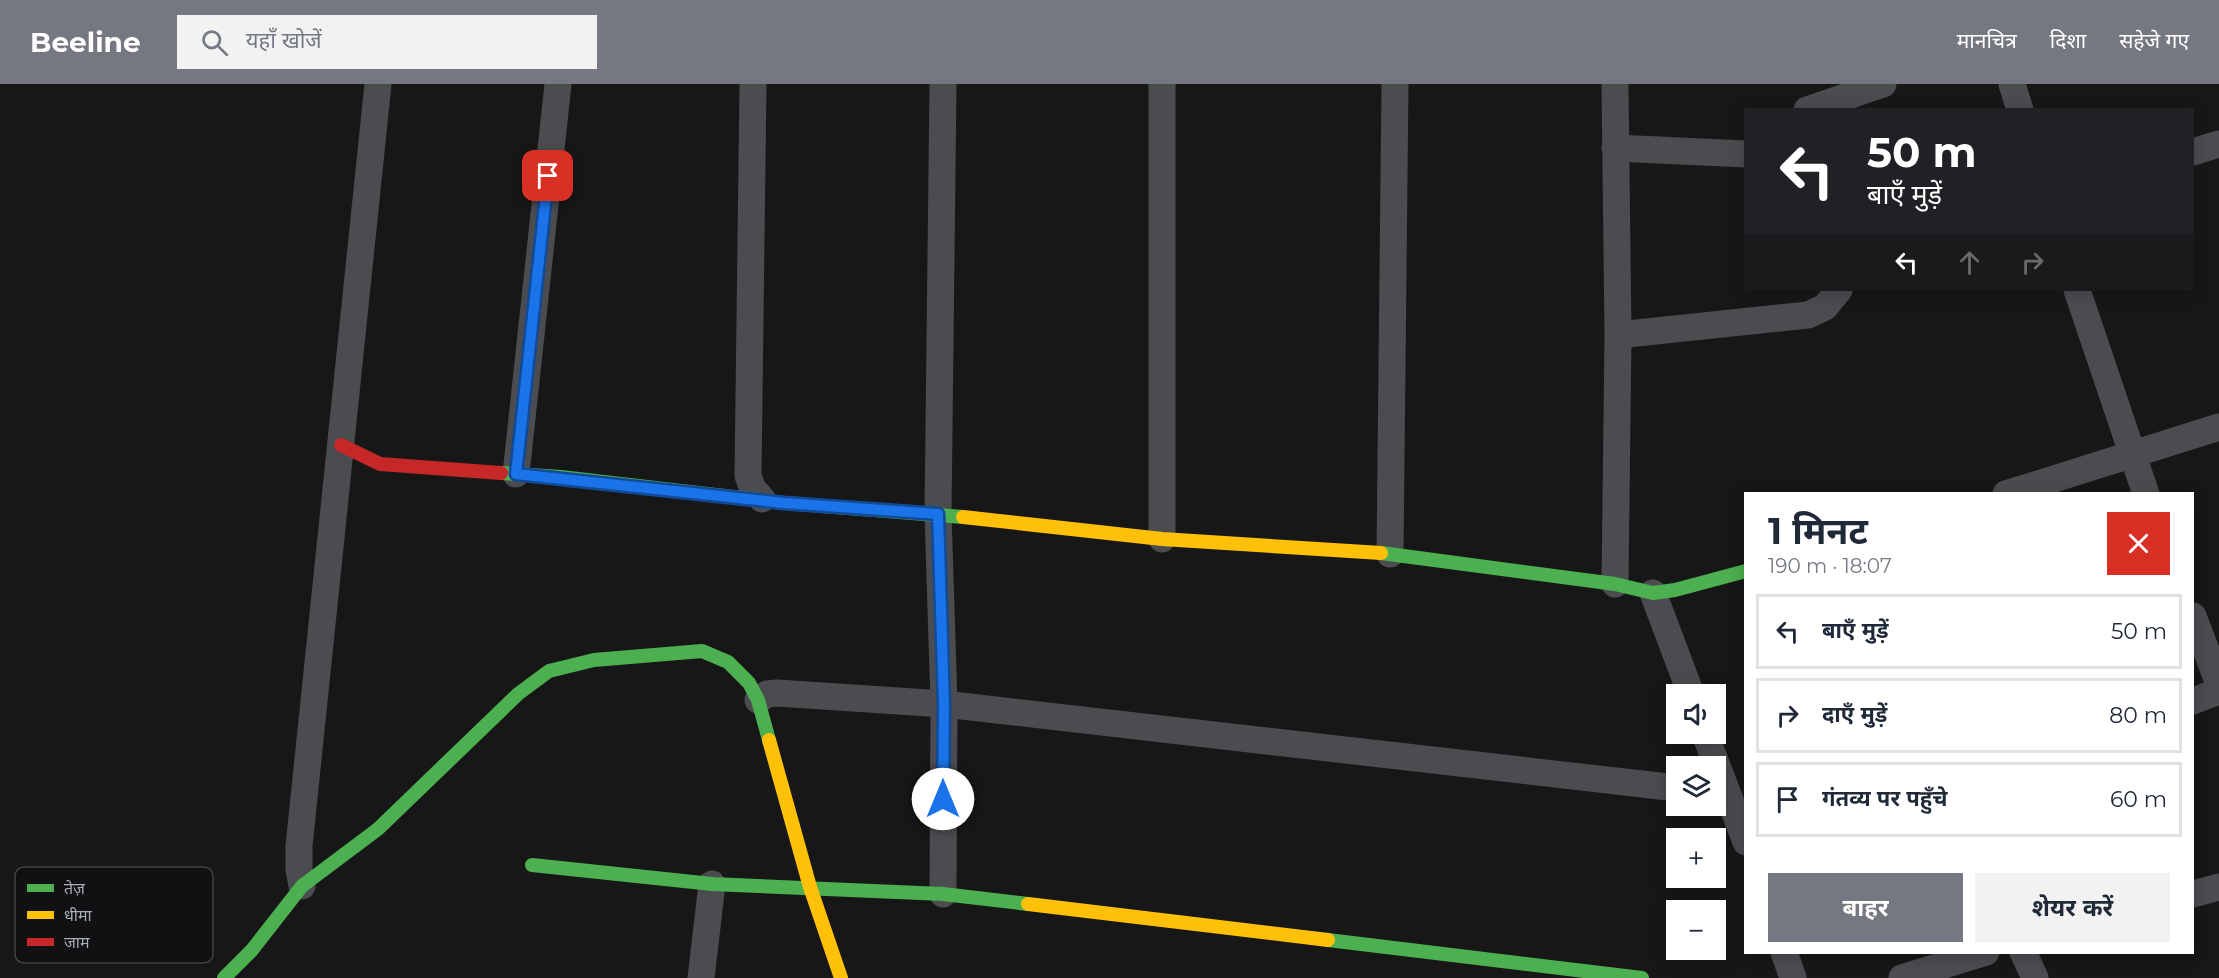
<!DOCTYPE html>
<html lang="hi">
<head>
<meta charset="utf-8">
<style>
  body { margin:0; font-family:Montserrat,"Noto Sans Devanagari",sans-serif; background:#f2f2f3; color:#1f2937; height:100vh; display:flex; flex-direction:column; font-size:22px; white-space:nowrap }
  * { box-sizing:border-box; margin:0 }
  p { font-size:20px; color:#747a83 }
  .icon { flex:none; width:33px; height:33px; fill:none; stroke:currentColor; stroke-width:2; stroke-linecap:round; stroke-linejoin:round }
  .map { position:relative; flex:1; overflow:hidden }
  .sheet { position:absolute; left:1744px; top:408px; width:450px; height:462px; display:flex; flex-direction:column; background:#fff; border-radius:0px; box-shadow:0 3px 15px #0003 }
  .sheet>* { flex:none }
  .banner { position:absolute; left:1744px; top:24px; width:450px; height:183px; border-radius:0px; box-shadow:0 3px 15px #0003; background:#202124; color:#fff; overflow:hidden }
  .fabs { position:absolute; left:1666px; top:600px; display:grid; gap:12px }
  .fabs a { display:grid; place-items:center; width:60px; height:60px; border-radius:0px; background:#fff; box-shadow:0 3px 15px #0003; font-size:30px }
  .pin { position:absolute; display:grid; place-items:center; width:51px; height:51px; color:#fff; margin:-26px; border-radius:12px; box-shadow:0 3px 9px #0006 }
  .me { position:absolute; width:66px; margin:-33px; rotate:0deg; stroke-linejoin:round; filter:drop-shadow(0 0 4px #0008) }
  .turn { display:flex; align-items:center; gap:21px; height:126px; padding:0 24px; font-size:27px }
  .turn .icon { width:78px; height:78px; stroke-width:2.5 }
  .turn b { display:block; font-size:42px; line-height:51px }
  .lanes { display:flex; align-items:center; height:57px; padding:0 24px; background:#0003; justify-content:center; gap:30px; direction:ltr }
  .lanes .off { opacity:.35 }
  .round { display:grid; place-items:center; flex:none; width:63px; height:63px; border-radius:0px; background:#f2f2f3 }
  .overview { display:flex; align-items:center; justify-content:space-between; height:102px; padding:0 24px }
  h1 { font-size:36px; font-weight:700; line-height:45px }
  .action { display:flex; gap:12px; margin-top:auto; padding:12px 24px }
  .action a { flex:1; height:69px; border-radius:0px; background:#757880; color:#fff; font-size:24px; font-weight:700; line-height:69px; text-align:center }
  .action a+a { background:#f2f2f3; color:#1f2937 }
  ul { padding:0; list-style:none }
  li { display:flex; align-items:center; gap:18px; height:75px; margin:0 12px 9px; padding:0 12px; border:3px solid #e0e1e3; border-radius:0px }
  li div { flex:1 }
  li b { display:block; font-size:22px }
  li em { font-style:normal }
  header { display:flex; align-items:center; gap:36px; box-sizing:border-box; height:84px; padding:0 30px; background:#757880; color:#fff }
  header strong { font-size:28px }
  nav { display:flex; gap:33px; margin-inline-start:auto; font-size:21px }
  .search { width:420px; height:54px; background:#f2f2f3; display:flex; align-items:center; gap:15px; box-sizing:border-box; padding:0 21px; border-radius:0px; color:#747a83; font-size:22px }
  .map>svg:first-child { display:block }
</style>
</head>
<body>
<header>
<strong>Beeline</strong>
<div class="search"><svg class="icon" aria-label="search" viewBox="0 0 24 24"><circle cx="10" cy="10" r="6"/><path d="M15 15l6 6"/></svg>यहाँ खोजें</div>
<nav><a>मानचित्र</a><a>दिशा</a><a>सहेजे गए</a></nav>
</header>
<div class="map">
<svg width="2219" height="894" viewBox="0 0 2219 894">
  <rect width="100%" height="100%" fill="#171717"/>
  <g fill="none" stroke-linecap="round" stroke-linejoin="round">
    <!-- street -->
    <path stroke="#4b4c50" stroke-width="27" d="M753,0l-5,392 5,13 9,10
      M943,0l-5,430 6,190 -1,190
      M1162,0v455
      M2012,0l8,26
      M1807,26l76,-26
      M1615,64l131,6
      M2193,68l26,-8
      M2077,206l69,204
      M1618,251l190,-20 17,-8 14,-17
      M516,390l42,-390
      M2006,410l213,-67
      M1390,470l5,-470
      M1615,500l3,-249 -3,-251
      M1653,509l38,101
      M2193,532l26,68
      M758,616l9,-6 10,-1 167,11 733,84
      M2193,617l26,-10
      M1705,650l41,108
      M302,802l-3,-16v-24l79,-762
      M2193,810l26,-7
      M1784,868l9,26
      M2023,868l12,26
      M701,894l11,-94
      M1902,894l84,-26"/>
    <!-- fast -->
    <path stroke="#4caf50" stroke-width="14" d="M501,389l60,4 223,26 179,14
      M1381,469l234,31 38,9 22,-3 71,-19
      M532,781l180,19 231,10 85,10
      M1328,856l314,38
      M224,894l28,-28 50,-64 76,-57 140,-135 31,-23 45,-11 108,-9 26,11 21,21 9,17 11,40"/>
    <!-- slow -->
    <path stroke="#ffc107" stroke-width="14" d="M963,433l199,22 219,14
      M769,656l41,147 31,91
      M1028,820l300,36"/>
    <!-- jam -->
    <path stroke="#c62828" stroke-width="14" d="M341,361l39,19 121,9"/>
  </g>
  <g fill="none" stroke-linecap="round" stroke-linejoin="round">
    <defs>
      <path id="route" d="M548,92l-32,298 268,29 154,11 6,191 -1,94"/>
    </defs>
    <!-- route casing -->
    <use href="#route" stroke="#114b97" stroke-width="15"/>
    <!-- route -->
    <use href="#route" stroke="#1a73e8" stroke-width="10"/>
  </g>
  <!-- legend -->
  <rect x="15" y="783" width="198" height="96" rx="9" fill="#111113" stroke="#3e4045" stroke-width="1.5"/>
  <rect x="27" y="800" width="27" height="8" fill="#4caf50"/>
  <rect x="27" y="827" width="27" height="8" fill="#ffc107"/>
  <rect x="27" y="854" width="27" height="8" fill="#c62828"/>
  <g font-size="16" fill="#a8adb8">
    <text x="64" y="810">तेज़</text>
    <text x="64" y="837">धीमा</text>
    <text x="64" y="864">जाम</text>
  </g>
</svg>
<div class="fabs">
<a><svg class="icon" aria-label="sound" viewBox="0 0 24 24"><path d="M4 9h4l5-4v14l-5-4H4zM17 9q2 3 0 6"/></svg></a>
<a><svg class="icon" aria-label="layers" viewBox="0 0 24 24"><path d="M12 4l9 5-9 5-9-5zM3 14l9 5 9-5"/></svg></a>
<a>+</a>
<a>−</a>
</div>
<div class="pin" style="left:548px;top:92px;background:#d93025"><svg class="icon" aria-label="arrive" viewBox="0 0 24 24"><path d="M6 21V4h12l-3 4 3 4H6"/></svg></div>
<svg class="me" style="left:943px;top:715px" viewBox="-20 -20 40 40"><circle r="19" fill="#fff"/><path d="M0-13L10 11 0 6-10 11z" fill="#1a73e8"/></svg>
<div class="banner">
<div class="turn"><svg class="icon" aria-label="left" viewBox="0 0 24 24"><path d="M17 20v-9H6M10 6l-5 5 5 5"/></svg><div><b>50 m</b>बाएँ मुड़ें</div></div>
<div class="lanes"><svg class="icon" aria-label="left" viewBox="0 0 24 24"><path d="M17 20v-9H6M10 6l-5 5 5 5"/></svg><svg class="icon off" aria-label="ahead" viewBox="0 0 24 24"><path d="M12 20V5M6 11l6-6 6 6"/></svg><svg class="icon off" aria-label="right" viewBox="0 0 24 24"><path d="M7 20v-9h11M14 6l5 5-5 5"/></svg></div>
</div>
<section class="sheet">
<div class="overview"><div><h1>1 मिनट</h1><p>190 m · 18:07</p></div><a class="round" style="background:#d93025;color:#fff"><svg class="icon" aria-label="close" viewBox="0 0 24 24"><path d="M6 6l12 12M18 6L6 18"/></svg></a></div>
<ul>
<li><svg class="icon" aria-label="left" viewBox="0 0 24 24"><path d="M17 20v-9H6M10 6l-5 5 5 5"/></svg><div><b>बाएँ मुड़ें</b></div><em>50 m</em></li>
<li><svg class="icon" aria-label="right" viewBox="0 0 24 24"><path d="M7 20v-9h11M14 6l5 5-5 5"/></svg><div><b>दाएँ मुड़ें</b></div><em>80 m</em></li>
<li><svg class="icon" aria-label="arrive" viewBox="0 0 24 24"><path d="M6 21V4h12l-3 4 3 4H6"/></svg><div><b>गंतव्य पर पहुँचे</b></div><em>60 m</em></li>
</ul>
<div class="action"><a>बाहर</a><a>शेयर करें</a></div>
</section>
</div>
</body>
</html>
